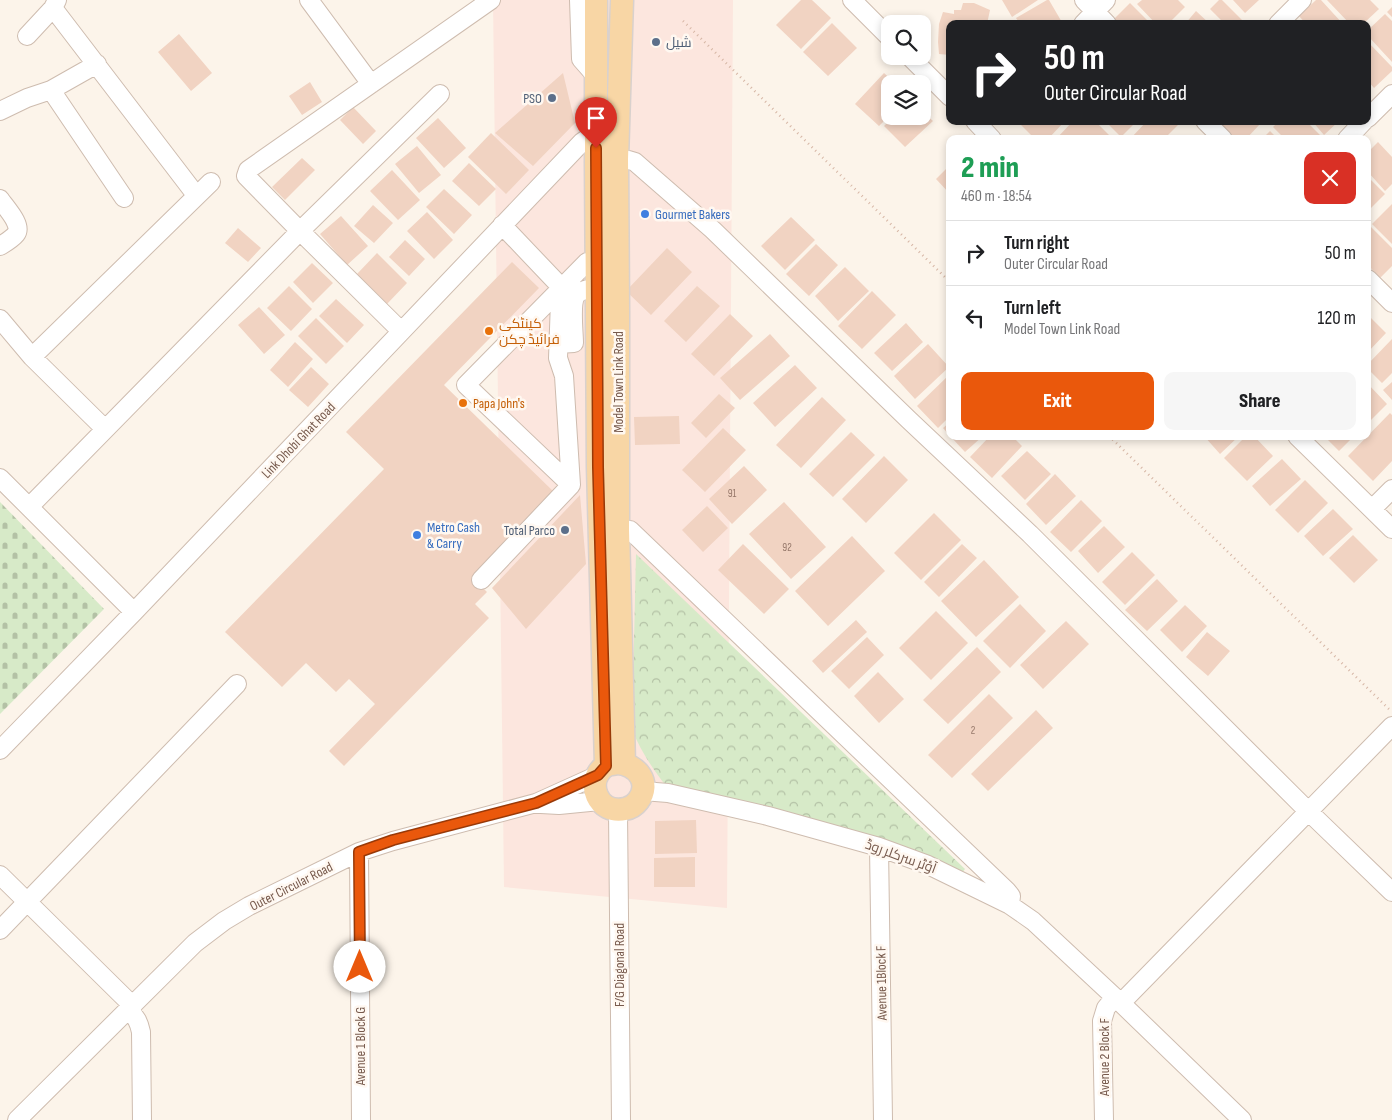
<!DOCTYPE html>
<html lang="en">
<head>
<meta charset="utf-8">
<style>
  body { margin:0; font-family:"Sofia Sans Condensed",Cairo,sans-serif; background:#f6f6f6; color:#202124; height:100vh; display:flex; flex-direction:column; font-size:19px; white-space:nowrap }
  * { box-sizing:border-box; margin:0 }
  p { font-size:16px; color:#757577 }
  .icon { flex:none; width:28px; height:28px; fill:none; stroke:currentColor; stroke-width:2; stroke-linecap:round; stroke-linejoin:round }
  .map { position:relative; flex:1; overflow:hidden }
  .sheet { position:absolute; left:946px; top:135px; width:425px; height:305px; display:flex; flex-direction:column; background:#fff; border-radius:10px; box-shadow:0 2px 8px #0003 }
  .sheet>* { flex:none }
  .banner { position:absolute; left:946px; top:20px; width:425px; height:105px; border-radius:10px; box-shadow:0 2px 8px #0003; background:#202124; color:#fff; overflow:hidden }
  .buttons { position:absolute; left:881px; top:15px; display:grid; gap:10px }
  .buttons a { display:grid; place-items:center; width:50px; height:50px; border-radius:10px; background:#fff; box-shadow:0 2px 8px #0003; font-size:25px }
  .pin { position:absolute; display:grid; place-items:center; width:42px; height:42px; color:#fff; margin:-51px -21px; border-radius:50% 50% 50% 0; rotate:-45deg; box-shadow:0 0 5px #0007 }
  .pin .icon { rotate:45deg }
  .me { position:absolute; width:55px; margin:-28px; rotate:0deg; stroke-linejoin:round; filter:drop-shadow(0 0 4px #0008) }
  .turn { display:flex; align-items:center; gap:18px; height:105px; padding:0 15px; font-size:22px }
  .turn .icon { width:65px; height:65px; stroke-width:2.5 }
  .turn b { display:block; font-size:35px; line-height:42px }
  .round { display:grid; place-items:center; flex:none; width:52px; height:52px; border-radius:10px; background:#f6f6f6 }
  .summary { display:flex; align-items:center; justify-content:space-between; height:85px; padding:0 15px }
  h1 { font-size:30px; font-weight:800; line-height:38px; color:#1e9e55 }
  .action { display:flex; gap:10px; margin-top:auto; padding:10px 15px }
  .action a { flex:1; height:58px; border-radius:10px; background:#ea580c; color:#fff; font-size:20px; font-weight:800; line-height:58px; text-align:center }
  .action a+a { background:#f6f6f6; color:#202124 }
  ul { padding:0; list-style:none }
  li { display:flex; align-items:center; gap:15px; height:65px; padding:0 15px; border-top:1px solid #e0e0e0 }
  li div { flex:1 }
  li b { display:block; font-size:19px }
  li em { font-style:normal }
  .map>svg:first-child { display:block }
</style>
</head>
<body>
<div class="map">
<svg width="1392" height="1120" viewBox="0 0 1392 1120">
  <defs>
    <pattern id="cemetery-stones" width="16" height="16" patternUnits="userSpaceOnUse" patternTransform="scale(1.25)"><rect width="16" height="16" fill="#d7eac8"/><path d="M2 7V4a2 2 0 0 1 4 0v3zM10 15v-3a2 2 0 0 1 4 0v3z" fill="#b3c1a5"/></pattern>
    <pattern id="park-crowns" width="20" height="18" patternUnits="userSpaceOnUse" patternTransform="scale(1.25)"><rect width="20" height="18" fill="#d7eac8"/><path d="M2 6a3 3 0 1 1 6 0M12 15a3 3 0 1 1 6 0" fill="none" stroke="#b3c1a5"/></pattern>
  </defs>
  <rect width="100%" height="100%" fill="#fcf4ea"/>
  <!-- commercial -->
  <path fill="#fce6de" d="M493,0h240l-6,908 -223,-21z"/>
  <!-- cemetery -->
  <path fill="url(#cemetery-stones)" d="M0,502l104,107 -104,105z"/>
  <!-- park -->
  <path fill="url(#park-crowns)" d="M636,554l329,315 -8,11 -291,-94c-14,-18 -25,-35 -34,-56z"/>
  <!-- building -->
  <path fill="#f1d3c2" d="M801,0h11l19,18 -30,31 -25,-24z
    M1002,0h36l-26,17z
    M1047,0h2l14,24h-43l-4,-6z
    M1142,0h36l7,7 -17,17h-12l-19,-20z
    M1219,0h3l21,21 -3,3h-15l-15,-15z
    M1233,0h26l-14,13z
    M1316,0h5l22,24h-37l-7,-8z
    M1327,0h43l9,9 -16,15h-13z
    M963,3h11l16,7 -3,14h-37v31l-11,-1 -1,-12 1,-18 4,-12 11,2v-4h7z
    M1130,3l21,21h-34l-4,-4z
    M1392,7v10l-5,-5z
    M1196,11l14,13h-25z
    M1385,14l7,7v41l-24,-26v-6z
    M832,23l25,25 -29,28 -25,-24z
    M179,34l33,39 -21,18 -33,-39z
    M1368,42l24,25v4l-18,17 -6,-7z
    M563,73l12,50 -42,43 -38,-33z
    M884,73l12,11h-6v31l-11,11 -24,-22z
    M310,82l12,20 -20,13 -13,-19z
    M353,107l23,24 -13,13 -23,-24z
    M922,111l11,10 -28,26 -21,-21 10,-10h28z
    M438,118l28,30 -22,20 -28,-30z
    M1017,121h48l-17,18h-13z
    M1073,121h22l16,16 -1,2h-54z
    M1105,121h32l-16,16z
    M1147,121h35l-18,18h-34z
    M1218,121h42l1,2 -15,16h-10z
    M1279,121h27l16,16 -2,2h-35l-12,-12z
    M1312,121h27l-15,14z
    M1270,131l8,8h-16z
    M491,133l38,37 -23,24 -38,-37z
    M1378,142l14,15v27l-7,7 -17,-19v-20z
    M417,146l24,29 -22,18 -24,-29z
    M302,158l13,12 -30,30 -13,-13z
    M469,163l27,26 -17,17 -27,-25z
    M950,165v29l-14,-15z
    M392,170l28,30 -22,20 -28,-29z
    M1368,177l17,17 -17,17z
    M444,189l28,26 -18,19 -28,-27z
    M1392,204v40l-20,-20z
    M373,205l20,18 -19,20 -20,-17z
    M427,212l26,28 -19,19 -27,-28z
    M341,216l27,30 -21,19 -27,-31z
    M791,217l24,23 -30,30 -24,-24z
    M1370,226l22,22v18l-12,12 -12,-13v-37z
    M238,228l23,20 -13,14 -23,-19z
    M405,240l20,19 -16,17 -20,-19z
    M816,244l22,21 -29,31 -23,-22z
    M667,248l25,24 -41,43 -25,-24z
    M377,253l30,30 -20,21 -30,-30z
    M512,262l27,26 -95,97 111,108 -82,85 14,14 -12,12 14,14 -145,148 -15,-15 46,-47 -26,-25 -13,13 -30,-29 -24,24 -57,-55 159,-163 -38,-37z
    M312,263l21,20 -20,20 -20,-21z
    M845,267l24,24 -31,30 -23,-25z
    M289,286l23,23 -21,22 -24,-23z
    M697,286l23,20 -34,36 -22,-21z
    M872,291l24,24 -34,34 -24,-23z
    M336,299l28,26 -17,18 -28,-27z
    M259,307l26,28 -21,19 -26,-29z
    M730,314l23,22 -39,40 -23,-22z
    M1368,315l18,18 -18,19z
    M316,318l28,28 -18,18 -28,-28z
    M906,323l17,19 -31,29 -18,-18z
    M770,334l20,22 -50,44 -20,-22z
    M1392,339v34l-10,10 -14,-14v-5z
    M295,342l18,17 -25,28 -18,-17z
    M928,344l21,23 -34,32 -21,-23z
    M795,365l22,23 -42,39 -22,-24z
    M311,367l18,17 -21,23 -19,-17z
    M950,374v42l-12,12 -21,-22z
    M1392,382v18l-9,-10z
    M1368,384l19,20 -19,19z
    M719,394l16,14 -29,30 -15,-15z
    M822,397l24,23 -45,48 -25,-23z
    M1390,413l2,2v46l-19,20 -25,-25z
    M679,416l1,28 -45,1 -1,-28z
    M950,422v14l-7,-8z
    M723,428l23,22 -41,42 -23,-22z
    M851,432l24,23 -42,42 -24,-23z
    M950,436h33l-18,16z
    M990,436h22l10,10 -30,32 -22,-21z
    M1204,436h35l-19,18z
    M1246,436h8l19,20 -26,25 -23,-23z
    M1324,436h30l-15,15z
    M1027,451l24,23 -26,26 -24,-24z
    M884,456l24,24 -42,43 -24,-24z
    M1282,459l19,20 -31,27 -18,-20z
    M744,466l23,24 -35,34 -23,-25z
    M1055,474l21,22 -30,29 -20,-21z
    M1305,480l23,23 -30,30 -23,-23z
    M580,495l6,69 -60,65 -34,-41z
    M1081,500l21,21 -31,31 -21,-20z
    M784,502l42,45 -35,32 -42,-45z
    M707,506l21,22 -25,24 -21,-22z
    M1333,509l20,20 -30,27 -19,-20z
    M934,513l27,27 -40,40 -27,-27z
    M1104,526l21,21 -27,26 -20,-22z
    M1353,535l25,25 -24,23 -25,-25z
    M852,536l33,35 -57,55 -33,-35z
    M743,544l46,45 -25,25 -46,-44z
    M962,544l15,14 -38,39 -15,-15z
    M1132,552l23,23 -30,30 -23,-23z
    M984,560l35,37 -43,40 -35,-36z
    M1157,579l21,22 -31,30 -22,-21z
    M1020,604l26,27 -36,37 -27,-27z
    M1185,605l22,21 -25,26 -22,-22z
    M936,611l32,32 -37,37 -32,-32z
    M856,620l11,12 -44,41 -11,-12z
    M1066,621l23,23 -46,45 -23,-24z
    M1207,632l23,19 -22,25 -22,-19z
    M867,637l17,18 -35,34 -18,-18z
    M977,647l24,25 -53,52 -25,-24z
    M878,672l26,27 -25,24 -25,-27z
    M989,694l24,24 -61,60 -24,-23z
    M1036,710l17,18 -65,63 -17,-17z
    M696,820l1,33 -42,1v-33z
    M695,857v30h-41v-29z"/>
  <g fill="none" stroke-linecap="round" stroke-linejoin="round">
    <defs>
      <path id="minor" d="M309,0l62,84
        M579,0l2,59 14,16
        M852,0l38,38
        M1084,0l23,24
        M53,8l143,187
        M1083,24l23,-24
        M1278,24l24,-24
        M27,36l26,-28 4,-8
        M909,56l41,41
        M51,90l73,108
        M440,94l-140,137 -54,-55 2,-6 243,-170
        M0,111l27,-13 24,-8 46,-26
        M1368,118l24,-24
        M975,121l17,18
        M1205,121l18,18
        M1347,139l17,-18
        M606,160c10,-1 20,-2 29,2l78,68 196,190 121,114 278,277 84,81
        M0,199c5,8 23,26 16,35 -4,5 -11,9 -16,12
        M502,225l60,63
        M1368,279l24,24
        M0,319l32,38 73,72
        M558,344l16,-1c0,-11 -4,-41 3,-49 6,-5 13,-5 20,-6
        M32,357l179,-175
        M1297,436l95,93
        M0,478l134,134
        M571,485l-105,-100 121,-123h10
        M29,507l271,-276 101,100
        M1372,509l20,-20
        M618,530h12l377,361 4,5 -1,9
        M481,580l90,-95 -7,-109 -6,-18 2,-58 -5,-5
        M0,750l134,-138 448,-470 10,-7 15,-1
        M643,791l25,2 100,23 111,31 49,18 82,40 23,16 88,82 121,117
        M541,804l18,1 41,-4
        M618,811l3,309
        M879,847l4,273
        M359,852l2,268
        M0,875l133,131
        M0,930l237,-246
        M1121,1003l271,-277
        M129,1010c7,7 10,12 12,22l1,88
        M17,1120l178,-177 29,-22 25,-15 110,-54 34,-11 143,-38 62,-28
        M1104,1120l-2,-99 4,-13 9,-11"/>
      <path id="major" d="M596,0v161l2,306 8,299
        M622,0l-5,159 1,152v219l6,234
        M617,763c20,1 35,20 21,38 -3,4 -8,7 -13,8 -27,6 -41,-27 -20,-43 3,-2 8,-2 12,-3z"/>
    </defs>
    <!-- minor casing -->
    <use href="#minor" stroke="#cebcaf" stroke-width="20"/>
    <!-- major casing -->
    <use href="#major" stroke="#d9d1cd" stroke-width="25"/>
    <!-- path -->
    <path stroke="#d6b6a5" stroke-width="2.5" stroke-dasharray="1 4" stroke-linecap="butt" d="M683,21l267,261
      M1109,436l282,275"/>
    <!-- minor -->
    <use href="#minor" stroke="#fff" stroke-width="18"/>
    <!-- major -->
    <use href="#major" stroke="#f8d6a5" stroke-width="22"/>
  </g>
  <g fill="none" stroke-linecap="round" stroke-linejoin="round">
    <defs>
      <path id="route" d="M360,967l-1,-115 34,-12 143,-37 62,-28 8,-9 -8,-299 -2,-319"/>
    </defs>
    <!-- route casing -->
    <use href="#route" stroke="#983908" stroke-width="12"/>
    <!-- route -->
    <use href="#route" stroke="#ea580c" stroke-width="9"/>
  </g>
  <!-- markers -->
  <g fill="#5c6f8a" stroke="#fff8f1" stroke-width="2">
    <circle cx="656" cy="42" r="5"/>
    <circle cx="552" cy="98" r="5"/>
    <circle cx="565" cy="530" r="5"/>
  </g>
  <g fill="#3f7fe0" stroke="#fff8f1" stroke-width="2">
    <circle cx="645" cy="214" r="5"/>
    <circle cx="417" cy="535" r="5"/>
  </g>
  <g fill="#e8710a" stroke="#fff8f1" stroke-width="2">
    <circle cx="489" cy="331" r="5"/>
    <circle cx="463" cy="403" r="5"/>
  </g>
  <g text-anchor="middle" stroke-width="5" stroke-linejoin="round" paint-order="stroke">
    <!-- number labels -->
    <g font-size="11" fill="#96786a">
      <text x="732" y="497">91</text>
      <text x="787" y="551">92</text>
      <text x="973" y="734">2</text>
    </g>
    <!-- service labels -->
    <g font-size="14" fill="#4e5e75" stroke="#fff8f1" text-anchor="end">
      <text x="666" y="47" text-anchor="start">شیل</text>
      <text x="542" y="103">PSO</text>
      <text x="555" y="535">Total Parco</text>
    </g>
    <!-- shop labels -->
    <g font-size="14" fill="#366cbe" stroke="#fff8f1" text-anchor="start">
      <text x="655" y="219">Gourmet Bakers</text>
      <text x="427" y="532">Metro Cash<tspan x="427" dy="16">&amp; Carry</tspan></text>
    </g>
    <!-- food labels -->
    <g font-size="14" fill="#c56008" stroke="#fff8f1" text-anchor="start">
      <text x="499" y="328">کینٹکی<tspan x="499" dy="16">فرائیڈ چکن</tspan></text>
      <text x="473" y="408">Papa John's</text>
    </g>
    <!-- street labels -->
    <g font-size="14" fill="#775a4d" stroke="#fff8f1">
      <text transform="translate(618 382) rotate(-90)" y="5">Model Town Link Road</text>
      <text transform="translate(298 440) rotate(-46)" y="5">Link Dhobi Ghat Road</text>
      <text transform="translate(901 856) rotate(20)" y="5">آؤٹر سرکلر روڈ</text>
      <text transform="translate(291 886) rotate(-27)" y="5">Outer Circular Road</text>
      <text transform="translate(619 965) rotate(-90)" y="5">F/G Diagonal Road</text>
      <text transform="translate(881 983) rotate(-91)" y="5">Avenue 1Block F</text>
      <text transform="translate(360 1046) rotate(-90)" y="5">Avenue 1 Block G</text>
      <text transform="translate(1104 1057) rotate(-90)" y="5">Avenue 2 Block F</text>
    </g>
  </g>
</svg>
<div class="buttons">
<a><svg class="icon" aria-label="search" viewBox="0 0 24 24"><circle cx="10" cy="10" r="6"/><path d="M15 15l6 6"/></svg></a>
<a><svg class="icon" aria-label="layers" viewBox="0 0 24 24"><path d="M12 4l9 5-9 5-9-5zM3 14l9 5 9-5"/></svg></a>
</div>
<div class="pin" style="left:596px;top:148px;background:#d93025"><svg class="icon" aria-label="arrive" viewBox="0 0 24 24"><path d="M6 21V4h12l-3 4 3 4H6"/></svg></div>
<svg class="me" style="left:360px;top:967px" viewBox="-20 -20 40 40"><circle r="19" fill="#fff"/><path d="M0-13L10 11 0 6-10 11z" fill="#ea580c"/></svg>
<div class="banner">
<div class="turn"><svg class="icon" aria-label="right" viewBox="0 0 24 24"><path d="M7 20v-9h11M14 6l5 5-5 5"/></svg><div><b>50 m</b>Outer Circular Road</div></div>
</div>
<section class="sheet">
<div class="summary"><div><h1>2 min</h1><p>460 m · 18:54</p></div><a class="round" style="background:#d93025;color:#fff"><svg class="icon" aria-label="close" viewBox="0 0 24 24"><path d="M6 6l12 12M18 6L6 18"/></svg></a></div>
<ul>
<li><svg class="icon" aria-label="right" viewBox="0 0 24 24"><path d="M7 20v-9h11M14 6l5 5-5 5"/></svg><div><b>Turn right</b><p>Outer Circular Road</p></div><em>50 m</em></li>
<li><svg class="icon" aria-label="left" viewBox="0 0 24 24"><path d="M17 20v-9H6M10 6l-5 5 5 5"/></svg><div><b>Turn left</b><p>Model Town Link Road</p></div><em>120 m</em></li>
</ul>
<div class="action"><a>Exit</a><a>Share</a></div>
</section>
</div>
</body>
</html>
